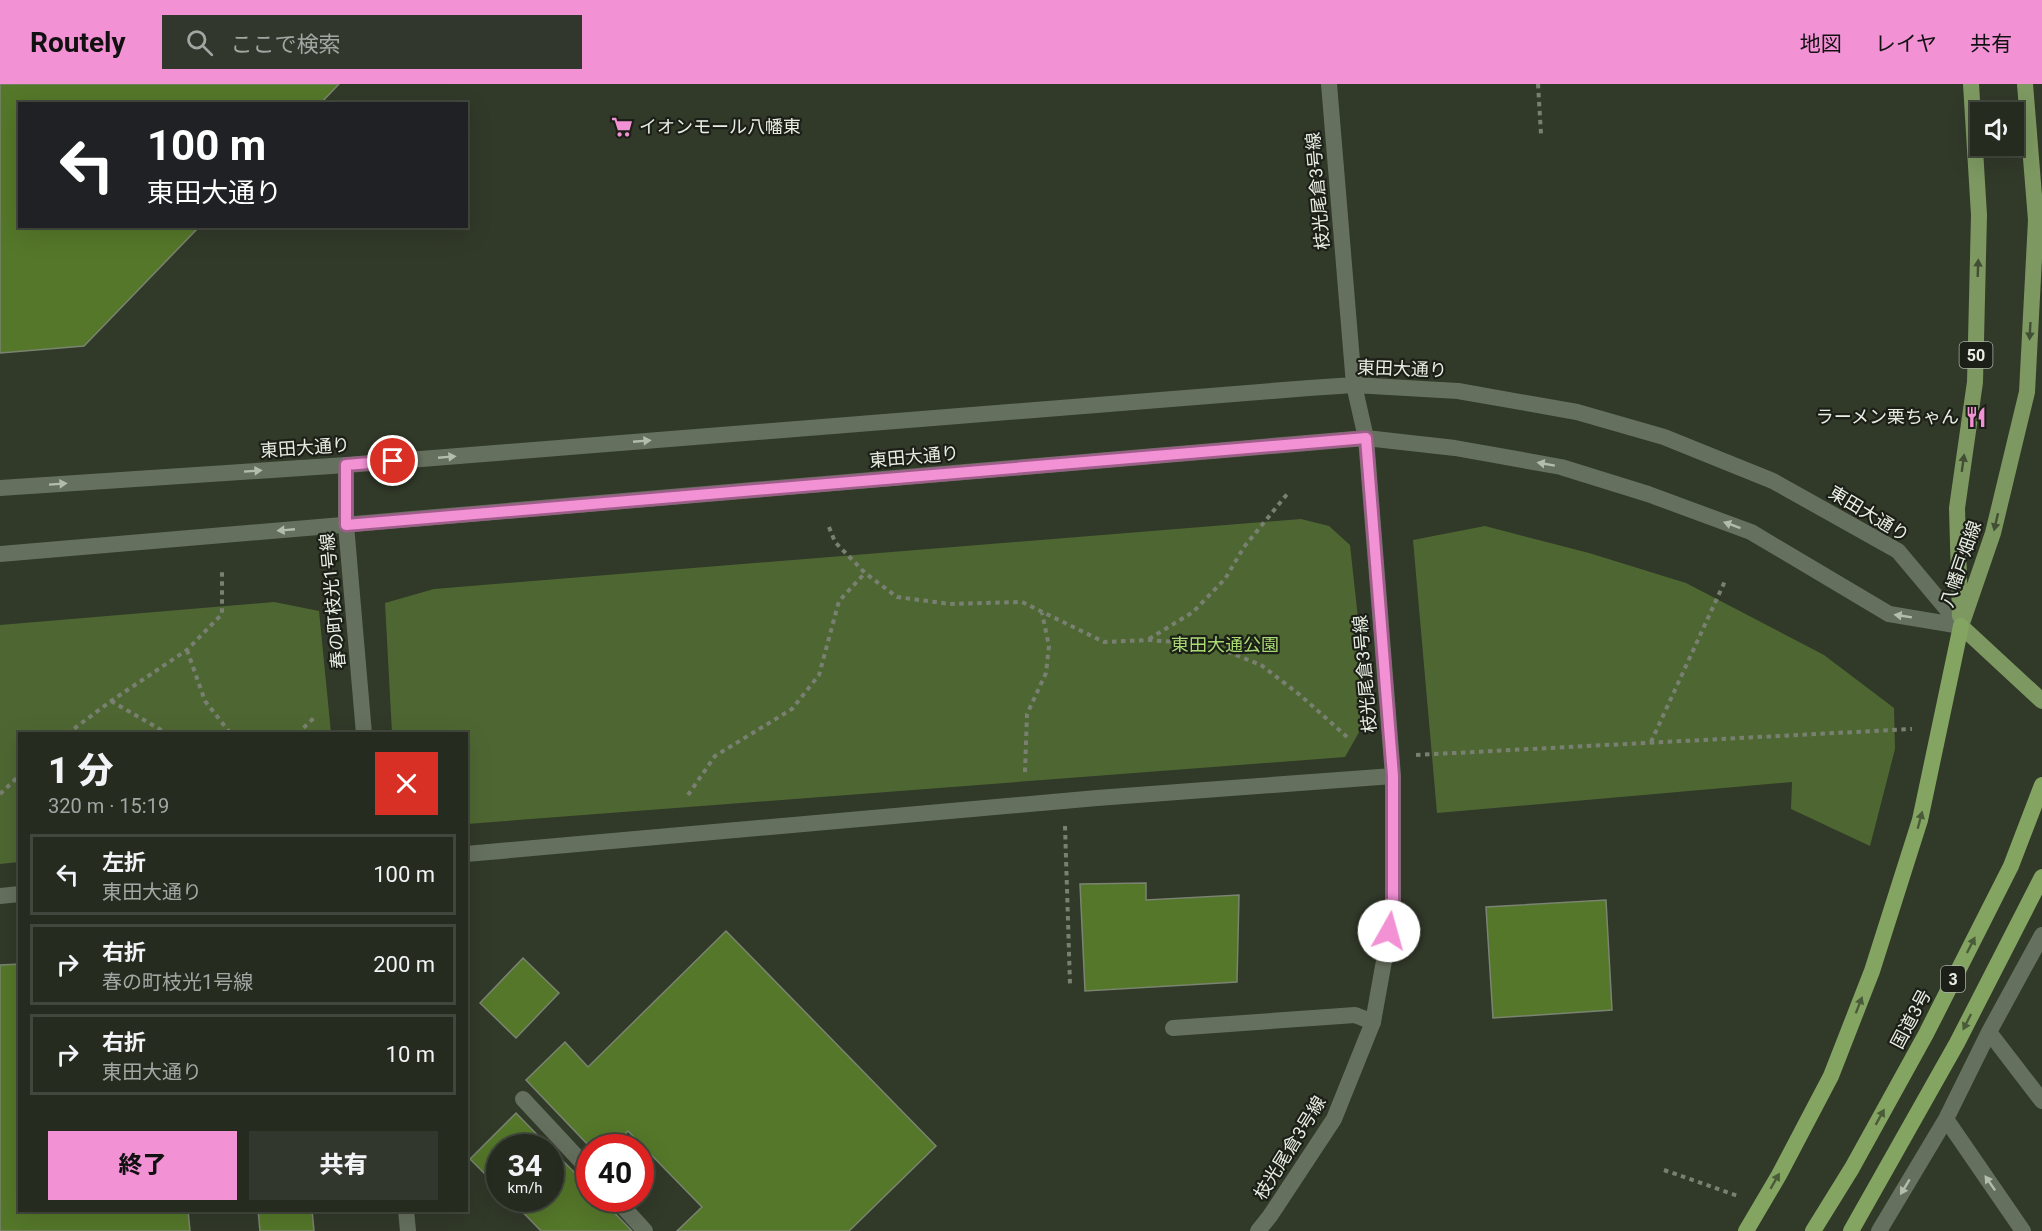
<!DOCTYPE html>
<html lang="ja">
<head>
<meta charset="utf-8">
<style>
  body { margin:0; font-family:Roboto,"Noto Sans JP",sans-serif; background:#31372c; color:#f1f3f6; height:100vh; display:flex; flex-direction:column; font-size:22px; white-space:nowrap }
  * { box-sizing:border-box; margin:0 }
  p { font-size:20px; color:#a3a7a4 }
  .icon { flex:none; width:33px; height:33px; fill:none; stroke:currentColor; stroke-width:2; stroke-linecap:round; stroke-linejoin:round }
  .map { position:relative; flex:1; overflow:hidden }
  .side { position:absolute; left:18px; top:648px; width:450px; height:480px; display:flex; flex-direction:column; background:#252b1f; border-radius:0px; box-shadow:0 6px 24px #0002,0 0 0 2px #42473d }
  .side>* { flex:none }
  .banner { position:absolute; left:18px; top:18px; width:450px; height:126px; border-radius:0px; box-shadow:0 6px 24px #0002,0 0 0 2px #42473d; background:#202124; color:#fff; overflow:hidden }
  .fabs { position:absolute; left:1970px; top:18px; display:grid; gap:12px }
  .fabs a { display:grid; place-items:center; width:54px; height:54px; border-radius:0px; background:#252b1f; box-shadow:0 6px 24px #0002,0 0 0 2px #42473d; font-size:30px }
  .speed { position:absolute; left:486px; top:1050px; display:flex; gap:12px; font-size:30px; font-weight:700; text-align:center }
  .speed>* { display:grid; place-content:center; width:78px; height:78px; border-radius:50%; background:#252b1f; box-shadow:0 6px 24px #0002,0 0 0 2px #42473d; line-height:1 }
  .speed small { font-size:15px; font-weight:400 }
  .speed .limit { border:9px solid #d22; background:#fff; color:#111 }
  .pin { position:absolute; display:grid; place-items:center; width:51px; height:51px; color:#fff; margin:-26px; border:3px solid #fff; border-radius:50%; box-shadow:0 2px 6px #0007 }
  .me { position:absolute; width:66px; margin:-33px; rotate:7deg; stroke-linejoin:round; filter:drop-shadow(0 0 4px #0008) }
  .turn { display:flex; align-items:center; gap:21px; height:126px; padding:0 30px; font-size:27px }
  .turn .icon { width:78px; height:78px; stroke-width:2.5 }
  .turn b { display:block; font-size:42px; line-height:51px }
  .round { display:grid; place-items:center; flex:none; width:63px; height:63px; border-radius:0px; background:#31372c }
  .head { display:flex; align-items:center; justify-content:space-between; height:102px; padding:0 30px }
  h1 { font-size:36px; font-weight:800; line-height:45px }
  .action { display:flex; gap:12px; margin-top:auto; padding:12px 30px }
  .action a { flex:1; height:69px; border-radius:0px; background:#f391d5; color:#111; font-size:24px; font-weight:800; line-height:69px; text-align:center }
  .action a+a { background:#31372c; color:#f1f3f6 }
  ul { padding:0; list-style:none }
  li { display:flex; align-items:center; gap:18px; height:81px; margin:0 12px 9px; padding:0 18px; border:3px solid #42473d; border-radius:0px }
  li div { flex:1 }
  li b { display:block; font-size:22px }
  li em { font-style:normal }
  header { display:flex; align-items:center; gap:36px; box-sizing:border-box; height:84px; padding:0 30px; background:#f391d5; color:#111 }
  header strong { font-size:28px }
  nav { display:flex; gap:33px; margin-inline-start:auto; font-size:21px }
  .search { width:420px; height:54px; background:#31372c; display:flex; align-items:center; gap:15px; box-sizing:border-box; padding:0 21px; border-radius:0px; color:#a3a7a4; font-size:22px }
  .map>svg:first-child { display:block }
</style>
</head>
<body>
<header>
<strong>Routely</strong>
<div class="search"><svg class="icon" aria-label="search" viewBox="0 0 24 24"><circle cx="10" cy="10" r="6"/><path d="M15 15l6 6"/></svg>ここで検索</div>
<nav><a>地図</a><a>レイヤ</a><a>共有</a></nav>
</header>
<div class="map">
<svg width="2042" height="1147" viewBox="0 0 2042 1147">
  <rect width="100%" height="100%" fill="#313929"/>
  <!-- green -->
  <path fill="#4e6732" d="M1301,435l28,7 21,19 18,165 -10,24 -13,23 -878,67 -1,-90 -74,-1 -7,-130 49,-14z
    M1485,442l104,27 97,30 138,72 70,53 1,41 -25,97 -79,-37 1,-27 -355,31 -24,-273z
    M274,518l45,9 12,122 -311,1 -1,128 -19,2v-239z"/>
  <!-- building -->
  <path fill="#547729" stroke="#7a8471" stroke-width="1.5" d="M0,0h339l-19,20h-300v122h180l-116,120 -84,7z
    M1146,799v17l93,-5 -2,87 -152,9 -5,-107z
    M1606,816l6,110 -119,8 -7,-111z
    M726,847l210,215 -87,85h-172l25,-24 -74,-76 -16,17h-21l-65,-68 39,-38 23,25z
    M523,874l36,35 -43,45 -36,-35z
    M20,880v246h168l2,21h-190v-266z
    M516,1029l34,35h-50v41l-30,-30z
    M550,1064l40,40v10h10l32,33h-91l-32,-33h41z
    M258,1126h54l2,21h-54z"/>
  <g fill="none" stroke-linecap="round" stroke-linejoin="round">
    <!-- path -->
    <path stroke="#798072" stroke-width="4" stroke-dasharray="4.5 4.5" stroke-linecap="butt" d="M1538,0l3,50
      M829,443l6,15 30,31 32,24 53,7 72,-2 82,40 45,-2 62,5 50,20 39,30 47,42
      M1149,555l44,-27 32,-33 19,-32 44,-54
      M187,566l18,51 26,33
      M111,617l57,33
      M67,650l44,-33 76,-51 35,-36v-42
      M297,650l19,-18
      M1651,658l74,-161
      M1416,671l496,-26
      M1025,688l2,-58 19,-41 3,-27 -7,-33
      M0,710l20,-19
      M688,711l27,-39 77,-47 27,-34 20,-74 26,-28
      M1065,742l5,158
      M1664,1086l74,26"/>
    <!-- service -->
    <path stroke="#66705e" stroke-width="16" d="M1173,944l182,-13 18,7
      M523,1015l67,72
      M615,1114l30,33"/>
    <!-- minor -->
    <path stroke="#66705e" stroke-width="16" d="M346,381v60l18,209
      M466,770l631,-56 296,-22
      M0,812l20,-2
      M1989,948l53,69
      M1946,1035l77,112
      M406,1126l2,21
      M1879,1147l67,-112 43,-87 53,-97"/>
    <!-- tertiary -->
    <path stroke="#66705e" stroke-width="16" d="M0,404l346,-23 963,-77 45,-3 104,6 119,21 87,25 109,44 125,70 63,75
      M0,470l1366,-116 89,10 106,19 87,27 103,38 138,82 72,12
      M1258,1147l12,-15 64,-97 39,-97 20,-111v-135l-27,-338 -12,-53 -25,-301"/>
    <!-- primary -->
    <path stroke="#7d9861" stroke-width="16" d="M1960,532l-3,-108 18,-126 4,-167 -8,-131
      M1961,542l32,-93 34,-141 9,-172 -11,-136
      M1961,542l81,75"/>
    <!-- trunk -->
    <path stroke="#84a562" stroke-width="16" d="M1746,1147l33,-56 52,-99 41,-105 48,-151 41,-194
      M1813,1147l39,-63 74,-134 85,-168 31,-81
      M1851,1147l106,-188 85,-166"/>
  </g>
  <!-- one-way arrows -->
  <defs><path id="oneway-solid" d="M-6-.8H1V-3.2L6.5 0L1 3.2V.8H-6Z" transform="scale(1.5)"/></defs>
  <g fill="#424f35">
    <use href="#oneway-solid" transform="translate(1978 184) rotate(-88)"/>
    <use href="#oneway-solid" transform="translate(2030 247) rotate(93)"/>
    <use href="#oneway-solid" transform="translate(1963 379) rotate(-82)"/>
    <use href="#oneway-solid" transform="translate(1996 438) rotate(103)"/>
  </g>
  <g fill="#b4bcae">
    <use href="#oneway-solid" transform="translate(642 357) rotate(-5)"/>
    <use href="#oneway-solid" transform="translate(447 373) rotate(-5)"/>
    <use href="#oneway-solid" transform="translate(1546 380) rotate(-170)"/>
    <use href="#oneway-solid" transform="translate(253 387) rotate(-4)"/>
    <use href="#oneway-solid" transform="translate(58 400) rotate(-4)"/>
    <use href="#oneway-solid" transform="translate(1732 441) rotate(-160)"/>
    <use href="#oneway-solid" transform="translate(286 446) rotate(175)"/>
    <use href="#oneway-solid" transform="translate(1903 532) rotate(-171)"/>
    <use href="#oneway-solid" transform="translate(1990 1099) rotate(-125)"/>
    <use href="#oneway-solid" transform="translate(1905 1103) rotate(121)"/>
  </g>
  <g fill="#4a5b39">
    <use href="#oneway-solid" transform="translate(1920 736) rotate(-75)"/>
    <use href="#oneway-solid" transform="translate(1971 861) rotate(-63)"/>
    <use href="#oneway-solid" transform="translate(1859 921) rotate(-69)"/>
    <use href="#oneway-solid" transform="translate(1967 938) rotate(117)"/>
    <use href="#oneway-solid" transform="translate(1880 1033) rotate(-61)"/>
    <use href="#oneway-solid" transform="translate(1775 1097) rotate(-60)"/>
  </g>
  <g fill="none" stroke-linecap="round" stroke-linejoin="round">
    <defs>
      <path id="route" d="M393,377l-47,4v60l1020,-87 27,338v135l-4,20"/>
    </defs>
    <!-- route casing -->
    <use href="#route" stroke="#9e5e8a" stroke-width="15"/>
    <!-- route -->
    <use href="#route" stroke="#f391d5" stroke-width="10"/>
  </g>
  <!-- icons -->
  <defs>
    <symbol id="supermarket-bare" viewBox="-9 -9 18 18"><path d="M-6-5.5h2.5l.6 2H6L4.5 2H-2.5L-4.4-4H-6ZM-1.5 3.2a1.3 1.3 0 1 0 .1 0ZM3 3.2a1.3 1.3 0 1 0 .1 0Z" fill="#f391d5" stroke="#1b1f17" stroke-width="2.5" paint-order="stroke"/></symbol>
    <symbol id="restaurant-bare" viewBox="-9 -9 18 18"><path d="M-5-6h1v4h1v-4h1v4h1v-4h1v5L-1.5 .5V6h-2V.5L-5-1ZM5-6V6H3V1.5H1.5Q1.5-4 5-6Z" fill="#f391d5" stroke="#1b1f17" stroke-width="2.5" paint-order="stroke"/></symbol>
  </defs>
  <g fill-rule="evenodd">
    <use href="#supermarket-bare" x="607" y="28" width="30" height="30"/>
    <use href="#restaurant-bare" x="1961" y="318" width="30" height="30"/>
  </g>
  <g text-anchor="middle" stroke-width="4.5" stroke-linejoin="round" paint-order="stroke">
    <!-- shield labels -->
    <g fill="#1b1f17" stroke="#aab0a6" stroke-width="1.5">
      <rect x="1959.5" y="258" width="33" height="26" rx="4.5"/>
      <rect x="1941" y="882" width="24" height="26" rx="4.5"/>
    </g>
    <g font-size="16" font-weight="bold" fill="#e8eee3">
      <text x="1976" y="277">50</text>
      <text x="1953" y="901">3</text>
    </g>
    <!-- poi labels -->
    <g font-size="18" fill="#e8eee3" stroke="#1b1f17" text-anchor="start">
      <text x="639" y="49">イオンモール八幡東</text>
      <text x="1959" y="339" text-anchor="end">ラーメン栗ちゃん</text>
    </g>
    <!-- street labels -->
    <g font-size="18" fill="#e8eee3" stroke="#1b1f17">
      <text transform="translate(1318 107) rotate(-95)" y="6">枝光尾倉3号線</text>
      <text transform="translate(1402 285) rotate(2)" y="6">東田大通り</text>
      <text transform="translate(305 364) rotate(-4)" y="6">東田大通り</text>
      <text transform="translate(914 373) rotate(-5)" y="6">東田大通り</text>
      <text transform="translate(1869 430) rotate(31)" y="6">東田大通り</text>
      <text transform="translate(1961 480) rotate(-71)" y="6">八幡戸畑線</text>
      <text transform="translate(333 517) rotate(-95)" y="6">春の町枝光1号線</text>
      <text transform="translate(1365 590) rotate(-95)" y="6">枝光尾倉3号線</text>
      <text transform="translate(1911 935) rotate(-62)" y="6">国道3号</text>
      <text transform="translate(1290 1064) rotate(-58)" y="6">枝光尾倉3号線</text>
    </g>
    <!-- park labels -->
    <g font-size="18" fill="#a9da72" stroke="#1b1f17">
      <text x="1225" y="567">東田大通公園</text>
    </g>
  </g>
</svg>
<div class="fabs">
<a><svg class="icon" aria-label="sound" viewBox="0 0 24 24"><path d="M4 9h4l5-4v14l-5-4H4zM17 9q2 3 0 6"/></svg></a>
</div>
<div class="speed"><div>34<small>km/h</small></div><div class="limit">40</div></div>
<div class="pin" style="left:393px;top:377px;background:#d93025"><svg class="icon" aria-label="arrive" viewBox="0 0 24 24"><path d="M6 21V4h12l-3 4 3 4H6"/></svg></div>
<svg class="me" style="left:1389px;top:847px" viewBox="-20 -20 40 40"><circle r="19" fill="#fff"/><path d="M0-13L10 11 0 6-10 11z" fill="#f391d5"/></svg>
<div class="banner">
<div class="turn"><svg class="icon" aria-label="left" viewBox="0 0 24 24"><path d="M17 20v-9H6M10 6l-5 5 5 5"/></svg><div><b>100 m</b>東田大通り</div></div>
</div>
<section class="side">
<div class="head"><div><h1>1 分</h1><p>320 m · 15:19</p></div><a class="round" style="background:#d93025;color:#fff"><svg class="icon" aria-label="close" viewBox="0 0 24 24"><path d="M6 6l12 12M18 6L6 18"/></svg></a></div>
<ul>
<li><svg class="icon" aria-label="left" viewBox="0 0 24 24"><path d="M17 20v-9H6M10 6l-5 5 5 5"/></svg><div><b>左折</b><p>東田大通り</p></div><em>100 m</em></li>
<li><svg class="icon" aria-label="right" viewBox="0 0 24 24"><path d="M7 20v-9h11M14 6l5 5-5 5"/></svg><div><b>右折</b><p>春の町枝光1号線</p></div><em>200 m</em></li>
<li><svg class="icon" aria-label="right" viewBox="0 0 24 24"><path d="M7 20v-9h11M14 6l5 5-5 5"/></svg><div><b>右折</b><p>東田大通り</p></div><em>10 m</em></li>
</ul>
<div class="action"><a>終了</a><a>共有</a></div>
</section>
</div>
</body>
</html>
